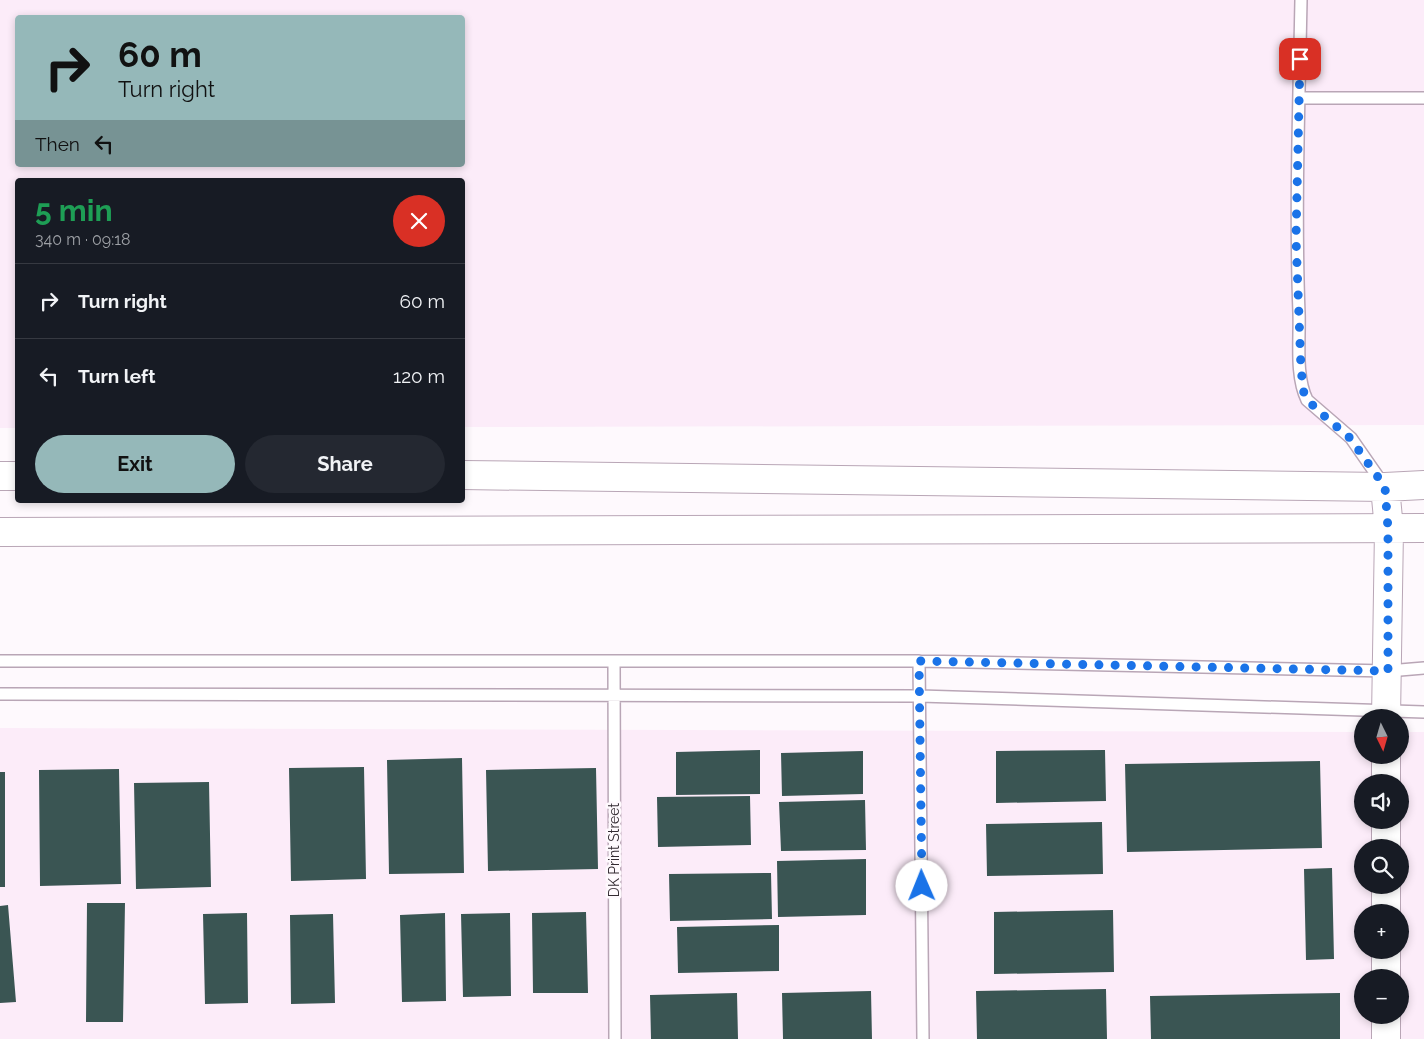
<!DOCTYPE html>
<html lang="en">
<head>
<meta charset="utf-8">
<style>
  body { margin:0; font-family:Raleway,sans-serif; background:#242831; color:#f1f3f6; height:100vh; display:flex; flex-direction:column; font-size:19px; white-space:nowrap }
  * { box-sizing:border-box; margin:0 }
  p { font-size:16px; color:#9ea1a6 }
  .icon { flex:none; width:28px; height:28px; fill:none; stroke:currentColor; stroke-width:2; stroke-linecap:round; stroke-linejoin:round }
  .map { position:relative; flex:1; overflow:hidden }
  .side { position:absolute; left:15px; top:178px; width:450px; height:325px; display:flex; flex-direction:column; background:#171b24; border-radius:5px; box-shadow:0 2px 8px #0003 }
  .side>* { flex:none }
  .top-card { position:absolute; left:15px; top:15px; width:450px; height:152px; border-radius:5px; box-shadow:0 2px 8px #0003; background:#95b8b9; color:#111; overflow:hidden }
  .needle { width:32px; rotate:175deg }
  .fabs { position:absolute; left:1354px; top:709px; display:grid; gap:10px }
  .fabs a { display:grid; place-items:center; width:55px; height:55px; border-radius:50%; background:#171b24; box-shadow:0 2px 8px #0003; font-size:25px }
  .pin { position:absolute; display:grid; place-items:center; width:42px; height:42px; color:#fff; margin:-21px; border-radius:10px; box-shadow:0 2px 8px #0006 }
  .me { position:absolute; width:55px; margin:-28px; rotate:359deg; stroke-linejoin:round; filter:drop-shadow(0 0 4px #0008) }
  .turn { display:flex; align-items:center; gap:18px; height:105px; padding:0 20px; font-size:22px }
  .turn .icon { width:65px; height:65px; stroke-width:2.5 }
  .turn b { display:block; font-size:35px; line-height:42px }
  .then { display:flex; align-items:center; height:48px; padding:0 20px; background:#0003; gap:10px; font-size:19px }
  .round { display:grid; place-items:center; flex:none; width:52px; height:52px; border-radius:26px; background:#242831 }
  .head { display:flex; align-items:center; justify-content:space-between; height:85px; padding:0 20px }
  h1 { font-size:30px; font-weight:700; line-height:38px; color:#1e9e55 }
  .action { display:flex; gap:10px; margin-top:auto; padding:10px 20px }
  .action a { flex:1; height:58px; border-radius:30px; background:#95b8b9; color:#111; font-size:20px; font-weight:700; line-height:58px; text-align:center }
  .action a+a { background:#242831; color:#f1f3f6 }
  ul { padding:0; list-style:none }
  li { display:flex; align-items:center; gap:15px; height:75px; padding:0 20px; border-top:1px solid #363941 }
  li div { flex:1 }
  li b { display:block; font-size:19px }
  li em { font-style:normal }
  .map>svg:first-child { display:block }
</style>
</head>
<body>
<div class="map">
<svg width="1424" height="1039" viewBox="0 0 1424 1039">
  <rect width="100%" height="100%" fill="#fef9fd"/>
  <!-- built -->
  <path fill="#fcecf9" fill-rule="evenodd" d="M0,0h1424v425l-961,2 -1,-247h-444l-1,248h-17zM18,18h444v147h-444z
    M0,728l1362,4v23h38v-23h24v307h-1424zM1362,782h38v38h-38zM1362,848h38v37h-38zM1362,912h38v38h-38zM1362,978h38v37h-38z"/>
  <!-- building -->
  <path fill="#3a5553" d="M760,750v44l-84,1v-43z
    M1105,750l1,51 -110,2v-52z
    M863,751v43l-81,2 -1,-43z
    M462,758l2,115 -75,1 -2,-114z
    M1320,761l2,87 -195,4 -2,-88z
    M364,767l2,112 -75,2 -2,-113z
    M596,768l2,101 -110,2 -2,-101z
    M119,769l2,115 -81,2 -1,-116z
    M0,772h5v115h-5z
    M209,782l2,105 -75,2 -2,-106z
    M750,796l1,49 -93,2 -1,-50z
    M865,800l1,50 -85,1 -2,-49z
    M1102,822l1,52 -116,2 -1,-52z
    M866,859v56l-88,2 -1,-56z
    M1332,868l2,91 -28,1 -2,-91z
    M771,873l1,46 -102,2 -1,-47z
    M87,903h38l-2,119h-37z
    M8,905l8,97 -16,1v-97z
    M1113,910l1,62 -120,2v-62z
    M586,912l2,81h-55l-1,-80z
    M247,913l1,90 -43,1 -2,-90z
    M445,913l1,88 -44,1 -2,-87z
    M510,913l1,83 -48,1 -2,-83z
    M333,914l2,89 -44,1 -1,-89z
    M779,925v46l-101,2 -1,-46z
    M1106,989l1,50h-130l-1,-48z
    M871,991l1,48h-89l-1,-46z
    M737,993l1,46h-87l-1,-44z
    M1340,993v46h-189l-1,-43z"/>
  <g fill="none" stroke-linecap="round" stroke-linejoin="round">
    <defs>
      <path id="lane" d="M1301,0c-2,104 -6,209 -2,313 1,27 -4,62 8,87l44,38 32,46
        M1299,98h125
        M0,661h919l469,10 36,-3
        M614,661l1,378
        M919,661l4,378
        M0,694l920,2 504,16"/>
      <path id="secondary" d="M462,475l923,12 39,-2
        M0,476h18
        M1385,487l4,42 -3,189
        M0,532l1424,-4
        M1386,782v-27
        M1386,848v-28
        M1386,912v-27
        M1386,978v-28
        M1386,1039v-24"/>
    </defs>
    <!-- lane casing -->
    <use href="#lane" stroke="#b9a6b6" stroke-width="14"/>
    <!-- secondary casing -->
    <use href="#secondary" stroke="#b9a6b6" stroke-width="30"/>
    <!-- lane -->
    <use href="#lane" stroke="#fff" stroke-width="11"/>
    <!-- secondary -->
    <use href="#secondary" stroke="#fff" stroke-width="28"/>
  </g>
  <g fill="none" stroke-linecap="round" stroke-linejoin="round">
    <!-- route -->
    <path stroke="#1a73e8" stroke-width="9" stroke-dasharray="0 16.2" d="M922,886l-3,-225 469,10v-142l-3,-42 -35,-49 -35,-30 -11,-14 -3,-25 -5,-131 4,-179"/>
  </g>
  <g text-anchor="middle" stroke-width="5" stroke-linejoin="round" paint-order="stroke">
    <!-- street labels -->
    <g font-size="14" fill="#322a31" stroke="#fef9fd">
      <text transform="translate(614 850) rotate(-90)" y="5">DK Print Street</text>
    </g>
  </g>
</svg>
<div class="fabs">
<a><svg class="needle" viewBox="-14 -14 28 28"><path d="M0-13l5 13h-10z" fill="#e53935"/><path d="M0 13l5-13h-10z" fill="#9ea1a6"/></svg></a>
<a><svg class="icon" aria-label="sound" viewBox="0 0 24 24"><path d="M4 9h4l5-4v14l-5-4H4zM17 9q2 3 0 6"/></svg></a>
<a><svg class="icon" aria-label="search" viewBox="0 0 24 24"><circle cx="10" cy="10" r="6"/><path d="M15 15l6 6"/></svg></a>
<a>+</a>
<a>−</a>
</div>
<div class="pin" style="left:1300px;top:59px;background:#d93025"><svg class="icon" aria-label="arrive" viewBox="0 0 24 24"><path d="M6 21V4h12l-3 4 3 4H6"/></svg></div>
<svg class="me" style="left:922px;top:886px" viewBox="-20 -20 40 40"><circle r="19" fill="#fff"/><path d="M0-13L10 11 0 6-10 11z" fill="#1a73e8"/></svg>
<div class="top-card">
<div class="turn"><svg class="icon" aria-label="right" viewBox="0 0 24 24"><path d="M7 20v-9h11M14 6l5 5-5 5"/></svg><div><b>60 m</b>Turn right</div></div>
<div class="then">Then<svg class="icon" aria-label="left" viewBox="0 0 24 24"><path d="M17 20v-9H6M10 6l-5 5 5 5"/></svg></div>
</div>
<section class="side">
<div class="head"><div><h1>5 min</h1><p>340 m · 09:18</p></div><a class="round" style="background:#d93025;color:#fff"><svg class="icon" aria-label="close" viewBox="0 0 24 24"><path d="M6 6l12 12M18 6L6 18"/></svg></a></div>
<ul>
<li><svg class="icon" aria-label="right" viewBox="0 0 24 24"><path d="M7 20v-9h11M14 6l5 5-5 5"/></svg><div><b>Turn right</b></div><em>60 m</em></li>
<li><svg class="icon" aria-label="left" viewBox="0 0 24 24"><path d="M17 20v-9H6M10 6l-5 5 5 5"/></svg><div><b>Turn left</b></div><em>120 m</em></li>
</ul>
<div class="action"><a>Exit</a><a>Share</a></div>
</section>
</div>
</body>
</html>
